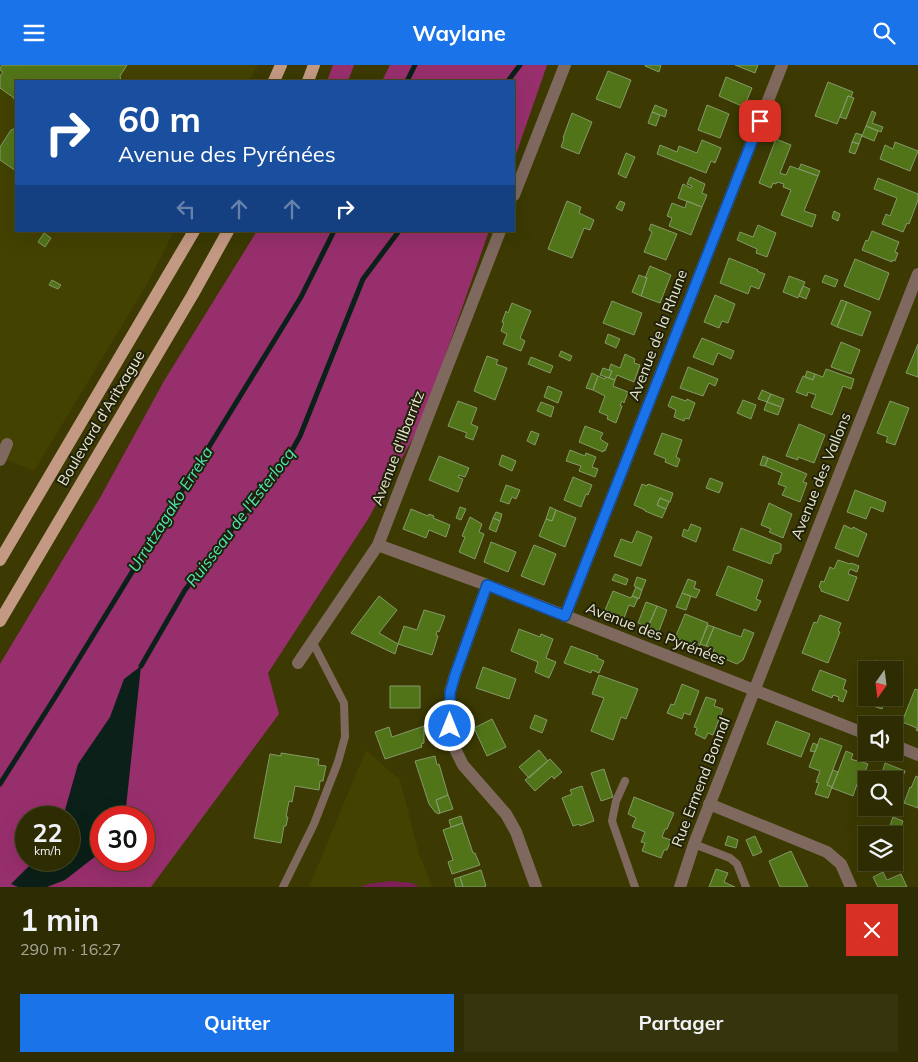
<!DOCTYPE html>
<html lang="fr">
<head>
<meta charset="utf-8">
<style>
  body { margin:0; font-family:Mulish,sans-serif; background:#35340c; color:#f1f3f6; height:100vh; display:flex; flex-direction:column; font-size:19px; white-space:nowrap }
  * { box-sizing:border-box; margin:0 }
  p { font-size:16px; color:#a7a799 }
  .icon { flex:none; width:28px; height:28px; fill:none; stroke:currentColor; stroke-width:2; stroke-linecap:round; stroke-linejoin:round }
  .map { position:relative; height:822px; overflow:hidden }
  .sheet { display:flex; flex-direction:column; background:#2d2c02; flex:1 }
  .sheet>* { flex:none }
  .guide { position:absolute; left:15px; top:15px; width:500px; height:152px; border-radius:0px; box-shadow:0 5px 20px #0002,0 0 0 1px #484824; background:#1a4fa0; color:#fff; overflow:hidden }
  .needle { width:32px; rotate:194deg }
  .controls { position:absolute; left:858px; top:596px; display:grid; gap:10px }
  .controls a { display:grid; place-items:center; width:45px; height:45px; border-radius:0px; background:#2d2c02; box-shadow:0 5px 20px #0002,0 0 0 1px #484824; font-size:25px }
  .speed { position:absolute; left:15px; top:741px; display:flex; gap:10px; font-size:25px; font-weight:700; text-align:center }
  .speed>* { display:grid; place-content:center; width:65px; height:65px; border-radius:50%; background:#2d2c02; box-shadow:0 5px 20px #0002,0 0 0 1px #484824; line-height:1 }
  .speed small { font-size:12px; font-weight:400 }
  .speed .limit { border:8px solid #d22; background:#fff; color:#111 }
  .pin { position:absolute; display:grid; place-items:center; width:42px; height:42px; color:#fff; margin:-21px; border-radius:10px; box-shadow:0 2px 8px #0006 }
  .me { position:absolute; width:55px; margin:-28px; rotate:0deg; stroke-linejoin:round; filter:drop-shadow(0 0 4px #0008) }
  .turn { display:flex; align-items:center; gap:18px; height:105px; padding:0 20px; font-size:22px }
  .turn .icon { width:65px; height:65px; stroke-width:2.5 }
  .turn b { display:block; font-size:35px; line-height:42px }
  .lanes { display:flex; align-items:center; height:48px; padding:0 20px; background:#0003; justify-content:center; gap:25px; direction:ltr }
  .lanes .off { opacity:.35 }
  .round { display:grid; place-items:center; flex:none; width:52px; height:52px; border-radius:0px; background:#35340c }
  .summary { display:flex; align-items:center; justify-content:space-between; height:85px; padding:0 20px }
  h1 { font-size:30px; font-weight:700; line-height:38px }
  .button { display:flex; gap:10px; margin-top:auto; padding:10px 20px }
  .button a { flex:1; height:58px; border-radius:0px; background:#1a73e8; color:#fff; font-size:20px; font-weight:700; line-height:58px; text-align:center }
  .button a+a { background:#35340c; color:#f1f3f6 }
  header { display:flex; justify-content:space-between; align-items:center; height:65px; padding:0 20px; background:#1a73e8; color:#fff; font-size:22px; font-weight:700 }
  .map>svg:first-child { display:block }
</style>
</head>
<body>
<header><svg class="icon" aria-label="menu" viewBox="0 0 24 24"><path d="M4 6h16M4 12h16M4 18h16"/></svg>Waylane<svg class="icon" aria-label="search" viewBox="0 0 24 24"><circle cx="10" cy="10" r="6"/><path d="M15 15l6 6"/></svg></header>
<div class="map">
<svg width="918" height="822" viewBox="0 0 918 822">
  <rect width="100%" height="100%" fill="#3c3a02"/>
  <!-- built -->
  <path fill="#444200" d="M0,0h258l-9,16h-233v150h158l-27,53 -113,187 -34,-14z
    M366,685l34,30 19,74 13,33h-123z"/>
  <!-- green -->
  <path fill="#7d2058" d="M390,816l22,2 7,4h-59l9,-3z"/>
  <!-- forest -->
  <path fill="#982f6d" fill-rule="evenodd" d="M333,0h21l-6,16h-21z
    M390,0h157l-33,95v-79h-132z
    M257,166h232l-67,191 -54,97 -100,154 11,41 -128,173h-151v-223l101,-168 63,-115zM26,752h43v43h-43zM101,752h43v43h-43z"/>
  <!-- water -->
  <path fill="#0b2018" d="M141,601l-16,151h-24v35l-36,28 -18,7h-29l-7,-3 24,-24h34v-43h-6l15,-53 32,-47 14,-38z"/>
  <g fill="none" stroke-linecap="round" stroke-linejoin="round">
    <!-- stream -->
    <path stroke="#0b2018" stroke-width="5" d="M407,16l8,-16
      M508,16l12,-16
      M141,601l44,-76 105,-136 10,-18 63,-157 36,-48
      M0,719l59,-93 242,-394 33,-66"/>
  </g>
  <!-- building -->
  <path fill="#527419" stroke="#83996a" d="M2,0h125l-7,11 1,5h-105v28l-2,-11 -14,-10v-12l3,-4 -3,-2v-2z
    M645,0h16l-2,7 -14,-6z
    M735,0h23l-3,8z
    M608,6l23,9 -11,28 -24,-9z
    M726,12l26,11 -8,19 -25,-11z
    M828,17l25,10 -2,5 -3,-1 -11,28 -22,-8z
    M848,31l6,2 -8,21 -6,-2z
    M655,40l12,5 -2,7 -13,-5z
    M707,40l22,9 -9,24 -22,-8z
    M872,46l4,2 -4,10 11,4 -2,5 -15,-6z
    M652,47l8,3 -4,11 -8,-3z
    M572,48l20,9 -13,32 -18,-7 3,-8 -1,-1z
    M866,61l12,5 -4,10 -12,-5z
    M16,63v43l-16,-11v-13l11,-17z
    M856,68l6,2 -3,9 -7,-2z
    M776,74l15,6 -11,28 6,2 4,-9 28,10 -14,35 12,4 -4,12 -31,-12 10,-25 -8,-3 1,-3 -7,-2 -1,2 -3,-1 -2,5 -12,-5z
    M702,75l19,8 -6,15 -4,-2 -5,12 -49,-19 3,-9 17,7 2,-6 18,7z
    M852,77l7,2 -4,10 -6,-2z
    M895,77l23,9 -8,20 -30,-12 5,-14 8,4z
    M626,88l9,4 -9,21 -8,-4z
    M801,99l19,7 -2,5 -19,-7z
    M690,112l15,7 -3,9 5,2 -5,12 -24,-9 5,-14 8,4 1,-2 -5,-2z
    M878,113l40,16v6l-9,24 -2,-1 -4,9 -21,-8 4,-10 4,2 7,-18 -23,-9z
    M567,136l14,6 -2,6 15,7 -4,10 -6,-2 -12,30 -24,-9z
    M620,136l5,2 -3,8 -6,-3z
    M687,136l15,6 -11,28 -22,-9 3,-8 -5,-2 5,-13 13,5z
    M834,146l6,3 -2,7 -6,-3z
    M651,159l26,10 -11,26 -22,-8 8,-20 -3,-2z
    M758,160l18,8 -9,24 -11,-4 1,-4 -20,-9 3,-8 13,5z
    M872,166l27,11 -4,10 3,1 -3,8 -3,-1v2l-30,-12 4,-10 2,1z
    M44,168l7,5 -6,9 -7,-5z
    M729,193l29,12 -1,1 8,3 -6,15 -8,-3 -3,8 -28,-11z
    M855,194l34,14 -10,27 -35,-14z
    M650,201l21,9 -11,28 -19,-7 6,-18h-2z
    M639,210l8,3 -6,18 -9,-4z
    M825,210l13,5 -3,7 -13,-5z
    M789,211l16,6 -7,16 -15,-6z
    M52,215l9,5 -3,4 -9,-4z
    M803,221l7,3 -4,10 -7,-3z
    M715,230l20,9 -7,19 -6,-2 -3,7 -15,-6z
    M841,235l6,2 -10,25 -6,-3z
    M612,236l30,12 -8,22 -31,-12z
    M847,237l24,10 -9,24 -25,-9z
    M512,238l19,8 -11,27 5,3 -4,10 -18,-7 4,-10 -6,-3 3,-8 -2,-1 4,-11 2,2z
    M608,269l12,5 -4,9 -11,-5z
    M702,273l32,13 -3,8 -13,-6 -5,12 -20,-8z
    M841,277l19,8 -9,24 -20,-7z
    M918,279v33l-12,-4z
    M561,286l11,5 -2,5 -11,-5z
    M625,289l10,5 -1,4 6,2 -6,17 -17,-7 -2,5 -6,-2 3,-7 -3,-1 2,-6 9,4z
    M487,291l11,4 -2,4 11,4 -12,32 -21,-9z
    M531,292l22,9 -3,7 -22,-9z
    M688,302l30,12 -3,7 -6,-3 -6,13 -23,-8z
    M603,303l9,3 -3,7 -9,-3z
    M826,304l28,10 -3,10 -8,-3 -11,29 -21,-8 5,-12 -8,-3 -1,4 -11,-4 7,-16 10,4 2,-6 8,3z
    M807,306l8,3 -2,6 -8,-3z
    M592,308l6,3 -5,14 -7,-2z
    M598,311l7,3 1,-2 9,3 -2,6 15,6 -4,11 -2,-2 -2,4 2,1 -6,17 -9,-4 1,-3 -9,-4 6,-16 -12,-6z
    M548,321l14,6 -4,11 -14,-6z
    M762,325l9,4 -4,8 -9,-3z
    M771,329l13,5 -3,8 -14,-5z
    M672,331l14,5 1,-2 8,4 -6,16 -4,-1 -1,3 -10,-4 2,-7 -8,-4z
    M743,335l13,5 -5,14 -14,-6z
    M458,336l19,7 -6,16 7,3 -5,13 -8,-3 2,-4 -19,-7z
    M890,336l19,7 -14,37 -9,-3 2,-5 -11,-4z
    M541,337l13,5 -3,10 -14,-6z
    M767,337l14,5 -3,8 -14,-5z
    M799,359l26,11 -11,28 -16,-6v3l-12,-4z
    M585,361l18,7 -3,6 8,5 -3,7 -1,-1 -1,2 -24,-10z
    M531,366l8,3 -4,11 -8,-4z
    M662,368l20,7 -6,17 4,2 -3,8 -12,-5 1,-3 -12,-5z
    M570,385l15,6 1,-3 10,4 -4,10 6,2 -3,8 -16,-6 2,-5 -15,-5z
    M502,390l14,6 -4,10 -13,-6z
    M439,391l30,12 -4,9 -6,-2 -1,2 5,2 -5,13 -29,-12z
    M763,391l5,2 -3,8 -5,-1z
    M768,393l39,16 -4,8 4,1 -7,19 -18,-7 4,-8 -8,-3 4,-11 -17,-7z
    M573,412l19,8 -4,10 -2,-1 -5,13 -17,-7z
    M710,413l13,5 -4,10 -13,-5z
    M642,419l5,2 1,-2 25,9 -3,9 -10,-4 -3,7 9,4 -4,9 -17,-7v-1l-11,-5z
    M506,420l14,5 -4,9 -4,-2 -3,7 -9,-3z
    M855,425l31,12 -3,10 -12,-5 -5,12 -19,-7z
    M660,433l9,4 -3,7 -9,-4z
    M769,438l23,11 -9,24 -14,-6 2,-3 -10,-4z
    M460,442l6,2 -5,11 -5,-2z
    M550,442l6,3 -4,11 -6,-2z
    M411,444l17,7 1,-2 5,2 -1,2 17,7 -4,12 -17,-7 -3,8 -23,-9z
    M556,445l20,8 -11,29 -26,-11 7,-17 6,2z
    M496,447l6,2 -2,7 -7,-3z
    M470,452l12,7 -3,8 5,2 -9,25 -16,-7 6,-15 -3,-1z
    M493,453l7,3 -4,11 -7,-3z
    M691,459l10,4 -5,14 -14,-6 2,-7 4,2z
    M844,460l8,4 1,-2 14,7 -9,23 -23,-9z
    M741,463l40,16v6l-2,3 -5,1 -3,10 -38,-14z
    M637,466l15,6 -11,29 -27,-10 7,-17 11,4z
    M491,477l25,10 -8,20 -24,-10z
    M534,480l22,9 -12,31 -23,-9z
    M838,495l12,4 1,-1 8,3 -2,6 -7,-3 -2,5 9,3 -9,24 -27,-10v-2l-2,-2 2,-6 3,1 6,-15 4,2z
    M728,501l35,14 -7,19 5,2 -5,10 -40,-16z
    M615,509l13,5 -2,6 -14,-5z
    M637,512l9,3 -4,10 -8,-4z
    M688,514l8,3 -2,6 6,2 -4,8 -14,-5z
    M636,522l6,3 -3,9 -7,-3z
    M613,526l18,7 1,-2 6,2 -4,9 -5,-2 -5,13 -19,-8z
    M682,528l9,3 -5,14 -10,-3z
    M379,531l18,14 -18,23 19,11 -3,10 -44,-21z
    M646,537l11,4 -9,21 -10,-4z
    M657,541l10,4 -8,21 -11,-4z
    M424,545l21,6 -6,16 -2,-1 -1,4 2,1 -6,19 -34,-11 6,-18 13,4z
    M685,549l23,9 -9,24 -24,-9z
    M820,550l21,8 -3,8 2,1 -12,31 -26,-10 12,-31 3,1z
    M708,560l6,2 -8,19 -6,-2z
    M714,562l27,10 3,-8 10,4 -11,27 -6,4 -24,-10 1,-5 -8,-3z
    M519,564l21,8 1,-3 12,5 -7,19 10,4 -7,16 -14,-6 3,-10 -27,-11z
    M571,581l27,10 -1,2 7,3 -5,12 -7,-3 -1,3 -27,-10z
    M876,595l18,7 -2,3h-19z
    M483,602l33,12 -7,20 -33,-11z
    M820,605l26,10 -3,9 4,2 -4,11 -5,-2 1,-3 -6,-2 -1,3 -20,-8z
    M599,610l39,14 -12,30 -5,-2 -8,23 -22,-9 13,-33 -12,-4z
    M682,619l17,7 -9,24 -6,-2 -2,6 -15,-6 4,-9 3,1z
    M390,621h30v22h-30z
    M866,623v9h20l-4,12 -21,-7z
    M915,624l3,1v41l-2,-1 1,-2 -15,-6z
    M706,632l10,3 -2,6 9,3 -10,26 -5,-2 -3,6 -10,-5 2,-6 -3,-1z
    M535,650l12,5 -5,13 -12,-5z
    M492,654l14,28 -19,9 -13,-28z
    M776,656l34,13 -9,23 -34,-13z
    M424,661v17l-3,1 1,3 -37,12 -10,-27 14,-5 3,10z
    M820,673l22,8 -15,39 5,2 -4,11 -13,-4 4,-11 -3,-1 4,-11 -11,-4z
    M813,678l5,2 -3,7 -5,-1z
    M539,685l9,11 -19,17 -10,-11z
    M846,686l7,3 -2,5 6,2v-1l11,4 -8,22 -3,-2 -4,12 -21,-8z
    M281,688l38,6 -1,6 8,1 -3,15h-3l-1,9 -24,-4 -3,16 -3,-1 -3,16h2l-2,9h-2l-3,17 -27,-5 16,-84 11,2z
    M435,691l2,9 2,-1 9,31 -12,5 4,13 -1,1 -4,-2 -6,-8 -14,-43z
    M550,694l12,13 -8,7 -2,-3 -17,15 -10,-11z
    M885,698l20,8 -8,21 -3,-1v-11h-28v9l-3,-1 5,-16 8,3 2,-4 4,2z
    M604,704l9,28 -12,4 -10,-28z
    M833,705l5,2 -6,15 -5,-2z
    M916,711l2,1v31l-14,-5 6,-16 1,1z
    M582,721l12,35 -14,5 -1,-2 -6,2 -11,-28 10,-4 -2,-4z
    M448,730l5,14 -13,4 -4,-13z
    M634,732l40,16 -7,16h-2l-3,8 9,3 -4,10h-3l-3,8 -19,-7 3,-8 -4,-1 4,-10 -13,-5 4,-9 -8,-4z
    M461,751l2,7 -12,4 -2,-7z
    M893,752l10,4 -5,14 -4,-1v1h-6l1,-3 -1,-1z
    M463,758l10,30h2l5,12 -28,9 -4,-12 5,-2 -10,-30z
    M728,771l10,4 -2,8 -11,-3z
    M755,771l7,16 -9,4 -7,-16z
    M791,786l17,36h-28l-11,-26z
    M716,804l12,4 -4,9 11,5h-26z
    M481,805l5,16 -2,1h-21l-3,-10z
    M883,807l4,8 14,-6 6,13h-29l-5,-10z
    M460,812l3,10h-7l-2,-8z"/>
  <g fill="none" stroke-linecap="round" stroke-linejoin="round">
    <!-- service -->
    <path stroke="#7f695f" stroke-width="8" d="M625,716l-9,20 -4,20 23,66
      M694,779l36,14 7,6 9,23
      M283,822l31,-63 24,-62 7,-25 -1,-34 -31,-60"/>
    <!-- minor -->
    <path stroke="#7f695f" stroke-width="12" d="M514,130l51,-130
      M0,395l7,-16
      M378,480l109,40 379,149
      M487,520l-32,90 -5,17v34l4,21 9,18 43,49 10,18 20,55
      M565,551l217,-551
      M298,598l80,-118 122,-314
      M894,680l24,10
      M709,739l118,48 14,12 10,23
      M680,822l14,-43 224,-570"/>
    <!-- primary -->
    <path stroke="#c49983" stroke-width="12" d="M274,16l7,-16
      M308,16l6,-16
      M0,495l194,-329
      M0,556l193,-327 35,-63"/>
  </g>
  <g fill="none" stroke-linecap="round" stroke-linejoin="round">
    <defs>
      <path id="route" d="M450,661v-33l5,-18 32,-90 78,31 195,-495"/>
    </defs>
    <!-- route casing -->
    <use href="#route" stroke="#114b97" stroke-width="12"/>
    <!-- route -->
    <use href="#route" stroke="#1a73e8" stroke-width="9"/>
  </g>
  <g text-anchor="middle" stroke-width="4" stroke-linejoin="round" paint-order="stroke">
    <!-- street labels -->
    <g font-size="15" fill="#e6e7cc" stroke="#21210b">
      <text transform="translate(658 270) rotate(-69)" y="5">Avenue de la Rhune</text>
      <text transform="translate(101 353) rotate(-59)" y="5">Boulevard d'Aritxague</text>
      <text transform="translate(398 383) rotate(-69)" y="5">Avenue d'Ilbarritz</text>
      <text transform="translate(821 411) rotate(-68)" y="5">Avenue des Vallons</text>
      <text transform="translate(656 569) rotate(21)" y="5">Avenue des Pyrénées</text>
      <text transform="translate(701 717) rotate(-69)" y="5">Rue Ermend Bonnal</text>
    </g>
    <!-- water labels -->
    <g font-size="16" font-style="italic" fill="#4de7b8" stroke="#21210b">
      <text transform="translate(170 444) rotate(-58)" y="6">Urrutzagako Erreka</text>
      <text transform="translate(240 452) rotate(-53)" y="6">Ruisseau de l'Esterlocq</text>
    </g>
  </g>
</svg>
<div class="controls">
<a><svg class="needle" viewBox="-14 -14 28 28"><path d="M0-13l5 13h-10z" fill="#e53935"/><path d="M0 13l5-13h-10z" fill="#a7a799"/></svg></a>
<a><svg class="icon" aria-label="sound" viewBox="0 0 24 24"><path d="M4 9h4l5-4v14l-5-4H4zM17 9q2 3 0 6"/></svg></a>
<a><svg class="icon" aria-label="search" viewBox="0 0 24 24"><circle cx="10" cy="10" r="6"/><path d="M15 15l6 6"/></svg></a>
<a><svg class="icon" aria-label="layers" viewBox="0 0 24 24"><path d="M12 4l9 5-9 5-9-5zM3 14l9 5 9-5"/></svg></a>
</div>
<div class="speed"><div>22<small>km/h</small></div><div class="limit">30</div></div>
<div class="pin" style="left:760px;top:56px;background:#d93025"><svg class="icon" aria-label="arrive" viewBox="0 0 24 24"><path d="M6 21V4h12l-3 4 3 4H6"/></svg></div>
<svg class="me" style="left:450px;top:661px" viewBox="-20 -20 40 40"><circle r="17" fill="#1a73e8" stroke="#fff" stroke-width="3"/><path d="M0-11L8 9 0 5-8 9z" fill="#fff"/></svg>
<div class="guide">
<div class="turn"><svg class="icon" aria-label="right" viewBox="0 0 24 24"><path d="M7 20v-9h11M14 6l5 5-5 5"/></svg><div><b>60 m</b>Avenue des Pyrénées</div></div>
<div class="lanes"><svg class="icon off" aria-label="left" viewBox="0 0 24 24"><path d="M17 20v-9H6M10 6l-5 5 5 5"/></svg><svg class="icon off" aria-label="ahead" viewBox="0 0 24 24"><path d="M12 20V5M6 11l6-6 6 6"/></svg><svg class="icon off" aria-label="ahead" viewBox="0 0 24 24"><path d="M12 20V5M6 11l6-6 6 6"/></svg><svg class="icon" aria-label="right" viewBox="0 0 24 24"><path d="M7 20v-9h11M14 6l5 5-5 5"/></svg></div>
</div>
</div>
<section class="sheet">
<div class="summary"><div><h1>1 min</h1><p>290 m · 16:27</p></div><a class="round" style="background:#d93025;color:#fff"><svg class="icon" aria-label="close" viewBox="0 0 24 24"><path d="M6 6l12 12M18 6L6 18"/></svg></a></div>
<div class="button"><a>Quitter</a><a>Partager</a></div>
</section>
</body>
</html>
